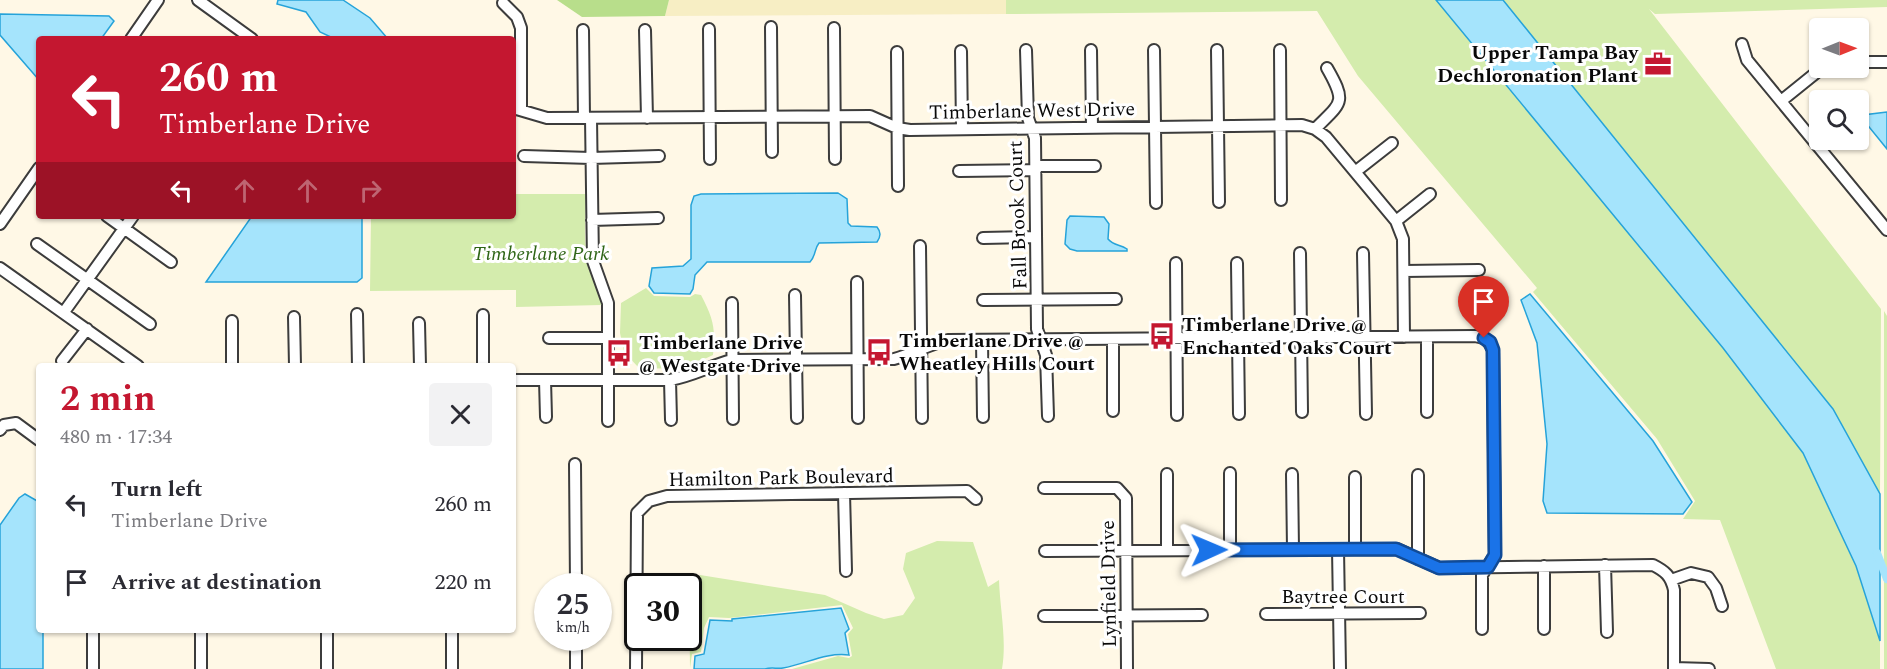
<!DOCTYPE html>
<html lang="en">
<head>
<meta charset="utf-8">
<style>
  body { margin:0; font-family:Spectral,serif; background:#f2f2f3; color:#2b2b33; height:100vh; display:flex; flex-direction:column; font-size:22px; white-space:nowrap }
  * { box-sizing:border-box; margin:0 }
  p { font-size:20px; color:#7c7c81 }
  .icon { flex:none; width:33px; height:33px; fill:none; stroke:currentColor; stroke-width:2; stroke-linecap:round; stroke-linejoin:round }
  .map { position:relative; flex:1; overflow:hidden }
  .details { position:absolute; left:36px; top:363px; width:480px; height:270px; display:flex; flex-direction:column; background:#fff; border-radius:6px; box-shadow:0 2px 4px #0004 }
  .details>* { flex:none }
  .banner { position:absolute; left:36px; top:36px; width:480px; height:183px; border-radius:6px; box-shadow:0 2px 4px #0004; background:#c41730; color:#fff; overflow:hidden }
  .needle { width:39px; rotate:89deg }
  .fabs { position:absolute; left:1809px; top:18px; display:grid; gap:12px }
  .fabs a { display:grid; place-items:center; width:60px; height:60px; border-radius:6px; background:#fff; box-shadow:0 2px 4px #0004; font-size:30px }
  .speed { position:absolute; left:534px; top:573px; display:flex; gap:12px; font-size:30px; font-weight:700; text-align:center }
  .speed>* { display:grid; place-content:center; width:78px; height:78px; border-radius:50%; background:#fff; box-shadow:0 2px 4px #0004; line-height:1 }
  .speed small { font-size:15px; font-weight:400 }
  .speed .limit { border:3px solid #111; border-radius:9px; background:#fff; color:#111 }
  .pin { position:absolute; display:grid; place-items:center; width:51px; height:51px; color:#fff; margin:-62px -26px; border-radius:50% 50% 50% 0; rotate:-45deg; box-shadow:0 0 6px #0007 }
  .pin .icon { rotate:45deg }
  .me { position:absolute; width:66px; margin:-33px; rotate:89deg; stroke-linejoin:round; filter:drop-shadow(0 0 4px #0008) }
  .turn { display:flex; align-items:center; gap:21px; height:126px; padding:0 24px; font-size:27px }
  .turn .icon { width:78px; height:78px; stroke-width:2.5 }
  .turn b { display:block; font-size:42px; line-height:51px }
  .lanes { display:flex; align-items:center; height:57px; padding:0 24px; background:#0003; justify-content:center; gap:30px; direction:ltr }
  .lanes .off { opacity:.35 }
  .round { display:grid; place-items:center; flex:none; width:63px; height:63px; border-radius:6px; background:#f2f2f3 }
  .overview { display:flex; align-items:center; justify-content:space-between; height:102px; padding:0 24px }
  h1 { font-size:36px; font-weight:700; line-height:45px; color:#c41730 }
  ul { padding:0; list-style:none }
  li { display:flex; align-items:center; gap:18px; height:78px; padding:0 24px }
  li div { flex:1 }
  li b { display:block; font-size:22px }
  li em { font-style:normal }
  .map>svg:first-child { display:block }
</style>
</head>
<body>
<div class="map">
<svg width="1887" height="669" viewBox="0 0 1887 669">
  <rect width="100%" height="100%" fill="#fff8e6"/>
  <!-- farmland -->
  <path fill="#f7eec4" d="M669,0h337v14l-341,2z"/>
  <!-- green -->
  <path fill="#d4ecad" d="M1006,0h430l287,348 80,105 53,113 24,75v28h-104l-56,-149 -37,-1 12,-18 -38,-62 -124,-147 4,-4 -179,-212 -41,-65 -311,3z
    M1503,0h384v7l-232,7 -6,-5 232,300 -1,185 -47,-85z
    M513,194h73c0,20 -3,42 1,62 3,18 14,31 15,49l-86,2v-17l-146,1 1,-75h142z
    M646,288l8,8 36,1 5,-3 6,1c12,23 15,33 12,60l-30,14 -44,-1 -15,-16 -4,-19 1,-30z
    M1884,311l3,5v353h-3z
    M937,541l36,1 15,45 11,-7c1,30 8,60 3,89h-210l46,-13 11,2 3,-2 -4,-22 5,-6 -11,-23 -113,13 -20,-1 -5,11 -3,24 -9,2 -2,14 -1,-75 11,-18 125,20 41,18 18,6 19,-4 12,-17 -12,-29 3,-16z"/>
  <!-- forest -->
  <path fill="#b8de8b" d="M557,0h112l-4,16 -83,1z"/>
  <!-- water -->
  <path fill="#a5e4fc" stroke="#26a3d9" stroke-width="1.5" d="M278,0h65l27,18 18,21h-53l-15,-7 -14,-20 -29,-8z
    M1436,0h67l330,409 47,85v147l-24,-75 -53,-113 -80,-105z
    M0,14l109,2 5,5 -13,18h-62v41l-39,-45z
    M1887,112v37l-22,-27 -2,-7z
    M838,193l9,6 1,24 3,3 26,1c4,5 4,9 0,15l-58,1c-5,6 -3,13 -9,19h-103l-12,13 -2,14 -3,5 -36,-1 -5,-7 3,-18 31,-2 8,-7v-54l3,-9 7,-2z
    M252,216h110v62l-5,4h-151z
    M1070,216l34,1 5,7 -1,15c6,7 12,5 19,10v2h-50l-7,-2 -5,-5 2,-24z
    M1530,294l123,147 39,61 -9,12 -136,-1 -4,-12 4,-57 -10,-101 -16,-43z
    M25,494l14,8v128h4v39h-43v-144l19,-27z
    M841,608l8,21 -4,4 4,22c-23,-3 -43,9 -66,13 -6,1 -12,-1 -18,1h-71l1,-13 9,-2 6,-34 22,1v-2z"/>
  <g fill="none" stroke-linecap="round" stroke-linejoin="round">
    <!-- canal -->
    <path stroke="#a5e4fc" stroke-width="8" d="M1877,553l10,26"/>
    <defs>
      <path id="minor" d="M198,0l54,39
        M503,3l14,14 4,11v82
        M771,27l1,125
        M834,28l1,131
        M709,29l1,130
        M583,30l1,88
        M645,30l2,88
        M131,39l27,-39
        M1742,44l5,16 140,170
        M1026,50l2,68 7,20 2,191 9,26 2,61
        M1091,50l1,78
        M1154,50l2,153
        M1217,50l2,152
        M1280,50l1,150
        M961,51l1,78
        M897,52l1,134
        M1858,62h29
        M1781,101l41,-33
        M513,108l34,10 323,-2 27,12 13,2 392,-5 13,4 11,8 70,84 7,18 1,98
        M591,118l2,143 15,42v118
        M1315,129c27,-27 32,-26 12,-61
        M524,156l67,2 68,-2
        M1036,166h59
        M959,171l77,-1
        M1355,172l37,-29
        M107,216l64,46
        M592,220l66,-2
        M1396,221l34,-27
        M0,224l39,-56
        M983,238l53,-1
        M37,244l113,80
        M920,246l2,172
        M1300,253l2,159
        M1363,253l3,161
        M1176,263l1,152
        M1237,263l2,151
        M0,268l138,98
        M1404,271l75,-1
        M857,282l1,136
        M795,295l2,123
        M983,300l133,-1
        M732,303l1,116
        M64,312l69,-96
        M357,314l1,52
        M483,315v51
        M294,317l1,49
        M232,321v45
        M419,323l1,43
        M549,338h59
        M1113,339v72
        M982,340l1,77
        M62,361l25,-32
        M513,380h157c23,-4 39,-14 62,-20l162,-1c19,-5 35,-15 54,-19l527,-4c10,2 14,4 18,14l2,205 -13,20v54
        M545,380l1,37
        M670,380l1,40
        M1427,412v-75
        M0,430l4,-5 12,-2 23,17
        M575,464l1,122
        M1230,473v77
        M1167,474v76
        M1292,474l1,75
        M1418,475v84
        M1044,488h73l9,10 1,171
        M844,493l2,78
        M1338,549l2,120
        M1355,549v-72
        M1045,551l352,-2 42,19 214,-3c12,6 18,11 21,25v79
        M1605,565l2,67
        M1544,566v63
        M1671,580l20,-7 17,4 8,11 6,18
        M1266,614l154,-1
        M1044,616l158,-1
        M93,630v39
        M201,630v39
        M327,630v39
        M452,630v39
        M576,638v31
        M1674,668l35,1
        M636,669l1,-156 12,-12 18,-5 300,-5 9,8"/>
    </defs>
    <!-- minor casing -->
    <use href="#minor" stroke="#3c3c3c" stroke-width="14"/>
    <!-- minor -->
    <use href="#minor" stroke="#fff" stroke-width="10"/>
  </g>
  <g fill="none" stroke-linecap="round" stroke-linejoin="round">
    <defs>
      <path id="route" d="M1209,550l187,-1 43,19 49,-1 7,-12 -2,-205 -3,-8 -6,-4"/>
    </defs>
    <!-- route casing -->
    <use href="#route" stroke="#114b97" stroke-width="15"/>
    <!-- route -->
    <use href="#route" stroke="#1a73e8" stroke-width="10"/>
  </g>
  <!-- icons -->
  <defs>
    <symbol id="office-bare" viewBox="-9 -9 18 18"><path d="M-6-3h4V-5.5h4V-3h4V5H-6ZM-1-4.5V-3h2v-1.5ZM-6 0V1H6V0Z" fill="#c41730" stroke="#fff" stroke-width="2.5" paint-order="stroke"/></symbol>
    <symbol id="bus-bare" viewBox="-9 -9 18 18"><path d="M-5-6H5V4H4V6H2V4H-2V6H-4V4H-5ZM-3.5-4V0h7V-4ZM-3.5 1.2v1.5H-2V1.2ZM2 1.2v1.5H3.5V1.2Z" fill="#c41730" stroke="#fff" stroke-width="2.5" paint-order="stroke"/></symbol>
  </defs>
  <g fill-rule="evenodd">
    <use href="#office-bare" x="1639" y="45" width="38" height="38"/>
    <use href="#bus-bare" x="1143" y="317" width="38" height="38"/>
    <use href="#bus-bare" x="860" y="333" width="38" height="38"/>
    <use href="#bus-bare" x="600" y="334" width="38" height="38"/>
  </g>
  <g text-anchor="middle" stroke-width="6" stroke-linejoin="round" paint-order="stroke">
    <!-- poi labels -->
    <g font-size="20" font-weight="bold" fill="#090909" stroke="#fff" text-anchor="start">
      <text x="1638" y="59" text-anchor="end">Upper Tampa Bay<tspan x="1638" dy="23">Dechloronation Plant</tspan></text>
      <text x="1182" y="331">Timberlane Drive @<tspan x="1182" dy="23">Enchanted Oaks Court</tspan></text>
      <text x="899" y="347">Timberlane Drive @<tspan x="899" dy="23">Wheatley Hills Court</tspan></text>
      <text x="639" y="349">Timberlane Drive<tspan x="639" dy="23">@ Westgate Drive</tspan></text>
    </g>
    <!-- street labels -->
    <g font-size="20" fill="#090909" stroke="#fff">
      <text transform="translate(1032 110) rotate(-1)" y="7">Timberlane West Drive</text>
      <text transform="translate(1017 215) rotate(-92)" y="7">Fall Brook Court</text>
      <text transform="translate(781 477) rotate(-1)" y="7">Hamilton Park Boulevard</text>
      <text transform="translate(1108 584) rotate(-91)" y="7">Lynfield Drive</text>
      <text x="1343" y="603">Baytree Court</text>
    </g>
    <!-- park labels -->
    <g font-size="20" font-style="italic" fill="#2e6516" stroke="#fff">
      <text x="541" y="260">Timberlane Park</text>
    </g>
  </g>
</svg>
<div class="fabs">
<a><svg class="needle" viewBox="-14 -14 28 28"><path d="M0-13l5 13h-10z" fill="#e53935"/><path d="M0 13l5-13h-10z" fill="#7c7c81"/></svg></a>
<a><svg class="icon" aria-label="search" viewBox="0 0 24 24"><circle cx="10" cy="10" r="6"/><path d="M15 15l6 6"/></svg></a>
</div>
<div class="speed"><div>25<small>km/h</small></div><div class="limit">30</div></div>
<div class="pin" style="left:1484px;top:338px;background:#d93025"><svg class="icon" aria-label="arrive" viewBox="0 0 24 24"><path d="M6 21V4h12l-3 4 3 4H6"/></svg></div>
<svg class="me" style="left:1209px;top:550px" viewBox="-20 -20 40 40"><path d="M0-17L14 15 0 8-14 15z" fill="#1a73e8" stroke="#fff" stroke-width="4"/></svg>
<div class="banner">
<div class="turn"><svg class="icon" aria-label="left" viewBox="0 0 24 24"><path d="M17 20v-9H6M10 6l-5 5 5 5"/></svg><div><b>260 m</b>Timberlane Drive</div></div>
<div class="lanes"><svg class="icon" aria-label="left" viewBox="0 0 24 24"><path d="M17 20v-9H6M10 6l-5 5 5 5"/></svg><svg class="icon off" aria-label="ahead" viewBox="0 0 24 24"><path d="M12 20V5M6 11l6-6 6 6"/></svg><svg class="icon off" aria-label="ahead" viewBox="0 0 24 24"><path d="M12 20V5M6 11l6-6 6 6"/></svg><svg class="icon off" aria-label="right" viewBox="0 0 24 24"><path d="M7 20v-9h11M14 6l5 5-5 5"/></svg></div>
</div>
<section class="details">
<div class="overview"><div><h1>2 min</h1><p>480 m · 17:34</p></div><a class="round"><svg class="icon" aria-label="close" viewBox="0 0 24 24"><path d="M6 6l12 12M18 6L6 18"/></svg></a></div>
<ul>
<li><svg class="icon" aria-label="left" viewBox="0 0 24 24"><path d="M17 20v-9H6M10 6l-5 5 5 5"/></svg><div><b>Turn left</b><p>Timberlane Drive</p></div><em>260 m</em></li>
<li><svg class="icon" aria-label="arrive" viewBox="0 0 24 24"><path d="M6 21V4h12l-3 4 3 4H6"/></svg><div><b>Arrive at destination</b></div><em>220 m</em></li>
</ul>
</section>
</div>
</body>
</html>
